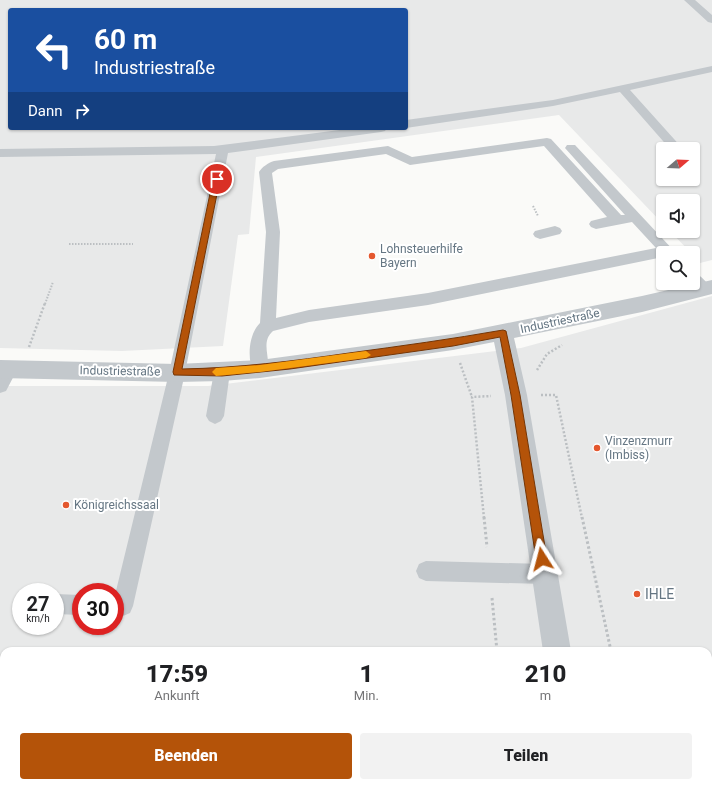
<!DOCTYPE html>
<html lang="de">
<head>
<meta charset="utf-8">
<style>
  body { margin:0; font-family:Roboto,sans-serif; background:#f2f2f2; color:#202124; height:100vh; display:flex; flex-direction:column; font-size:15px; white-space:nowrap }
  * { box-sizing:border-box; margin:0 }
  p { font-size:13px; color:#757577 }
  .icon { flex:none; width:22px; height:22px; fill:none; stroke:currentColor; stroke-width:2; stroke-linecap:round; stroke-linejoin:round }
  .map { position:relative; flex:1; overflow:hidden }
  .details { position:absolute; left:0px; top:647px; width:712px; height:140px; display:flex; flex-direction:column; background:#fff; border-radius:12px 12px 0 0; box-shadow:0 1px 3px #0004 }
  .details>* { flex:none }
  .banner { position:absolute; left:8px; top:8px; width:400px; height:122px; border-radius:4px; box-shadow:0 1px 3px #0004; background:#1a4fa0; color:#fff; overflow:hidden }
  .needle { width:26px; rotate:71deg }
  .tools { position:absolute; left:656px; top:142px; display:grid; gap:8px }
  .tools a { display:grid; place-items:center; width:44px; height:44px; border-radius:4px; background:#fff; box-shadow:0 1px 3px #0004; font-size:20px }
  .speed { position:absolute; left:12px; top:583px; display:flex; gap:8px; font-size:20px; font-weight:700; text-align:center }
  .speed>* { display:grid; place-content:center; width:52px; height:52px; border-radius:50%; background:#fff; box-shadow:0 1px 3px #0004; line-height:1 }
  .speed small { font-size:10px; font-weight:400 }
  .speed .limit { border:6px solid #d22; background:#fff; color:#111 }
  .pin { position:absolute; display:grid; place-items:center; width:34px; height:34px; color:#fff; margin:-17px; border:2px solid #fff; border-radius:50%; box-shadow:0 1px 4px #0007 }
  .me { position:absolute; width:44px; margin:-22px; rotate:351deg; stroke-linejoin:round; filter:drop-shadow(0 0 3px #0008) }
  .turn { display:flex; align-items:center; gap:14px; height:84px; padding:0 20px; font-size:18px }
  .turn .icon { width:52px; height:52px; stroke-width:2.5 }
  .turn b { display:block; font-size:28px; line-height:34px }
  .then { display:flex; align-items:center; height:38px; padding:0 20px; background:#0003; gap:8px; font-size:15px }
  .eta { display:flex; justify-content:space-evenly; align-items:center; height:68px; text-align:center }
  .eta b { font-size:24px; font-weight:800; line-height:28px }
  .action { display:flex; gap:8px; margin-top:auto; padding:8px 20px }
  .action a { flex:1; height:46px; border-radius:4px; background:#b45309; color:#fff; font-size:16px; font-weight:800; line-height:46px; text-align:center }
  .action a+a { background:#f2f2f2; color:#202124 }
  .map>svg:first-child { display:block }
</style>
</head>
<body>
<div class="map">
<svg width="712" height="787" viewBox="0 0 712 787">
  <rect width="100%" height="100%" fill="#fafaf8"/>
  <!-- built -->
  <path fill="#e8e9e9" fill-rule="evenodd" d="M0,0h712v260l-12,3 -7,-8v-2h-2l-21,-22h23v-30h-30v23l-104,-109 -303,42 -7,77 -11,1 -15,111 -101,5 -122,-3zM10,10h396v118h-396zM663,149h30v30h-30z
    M712,296v491h-712v-401h208l313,-38zM21,592h34v34h-34zM81,592h34v34h-34zM4,651h704v132h-704z"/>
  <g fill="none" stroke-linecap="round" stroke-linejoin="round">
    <!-- path-far2 -->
    <path stroke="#bbbfc2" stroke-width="2" stroke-dasharray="1.5 1.5" stroke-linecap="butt" d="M533,206l5,10
      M69,244h64
      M45,304l8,-22"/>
    <!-- path-far1 -->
    <path stroke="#bbbfc2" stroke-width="2.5" stroke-dasharray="2 2" stroke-linecap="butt" d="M29,347l16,-44
      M460,363l12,34
      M537,370l10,-16 15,-9
      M541,395h15l26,123
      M484,518l-12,-121 19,-1"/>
    <!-- path -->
    <path stroke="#bbbfc2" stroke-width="3" stroke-dasharray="2.5 2.5" stroke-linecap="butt" d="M484,517l3,30
      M582,517l29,134
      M492,598l5,53
      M511,783l1,4
      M639,783l1,4"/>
    <!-- service -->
    <path fill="#c3c8cc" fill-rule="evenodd" d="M684,0h11l17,15v8l-4,-1z
      M712,66v6l-82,18 53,59h-13l-50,-57 -67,14 -147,22v-8l147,-20z
      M355,128h32l-2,3 -4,1 -153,21 -43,220 -52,233 -3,7 -7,3 -8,-1v-20l54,-222 47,-219 -216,3v-8l214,-3z
      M547,138l4,1 70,76h4l-60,-67 2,-3h8l101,108h-13v4l-235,48 -119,17 -36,9c-14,12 0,29 -7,43l-6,2 -6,-2c-7,-14 -6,-39 6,-51l6,-91 -7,-60c3,-5 9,-9 15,-11l114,-15 24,11zM544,146l63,71 -16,4 -2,3 2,3 5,2 36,-7 24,26 -228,45 -119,17 -33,8 4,-86 -8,-59 6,-4 108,-15 24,11z
      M555,226l5,2 2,3 -2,3 -20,5 -5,-2 -2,-3 2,-3z
      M693,273c8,2 14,9 18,16l-3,4c-10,3 -13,-3 -19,-10h4z
      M9,363l6,2 2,5 -11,21 -6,2v-22l3,-6z
      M222,365l6,2 2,5 -6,44 -3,5 -6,3 -6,-3 -3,-5 8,-44 2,-5z
      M426,561l118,3 7,3 3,7 -3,7 -7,3 -118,-3 -7,-3 -3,-7 3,-7z
      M55,594l26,1v20l-26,-1z"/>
    <!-- minor -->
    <path fill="#c3c8cc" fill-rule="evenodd" d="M712,280v14l-70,18 -128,26 13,57 44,256h-28l-38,-256 -11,-53 -41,8 -193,28 -38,3 -45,1 -177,-4v-18l177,4 83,-4 193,-26 189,-38z
      M563,783h32l1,4h-32z"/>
  </g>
  <!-- route -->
  <path fill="#b45309" stroke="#753606" d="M217,176l3,3 -38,190c56,-1 112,-8 167,-16 52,-7 103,-14 154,-23l3,1 14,64 27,164 -1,4 -4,2 -4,-2 -2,-4 -25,-164 -11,-58 -47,9 -163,23 -68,7 -48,-1 -1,-3 40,-193z"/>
  <!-- slow -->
  <path fill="#f59e0b" d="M366,351l5,4 -5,3 -106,14 -44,4 -4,-4 4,-4 44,-3z"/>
  <!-- markers -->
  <g fill="#e4572e" stroke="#fff" stroke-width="1.5">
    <circle cx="372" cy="256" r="4"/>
    <circle cx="597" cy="448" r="4"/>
    <circle cx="66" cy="505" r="4"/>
    <circle cx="637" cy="594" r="4"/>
  </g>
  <g text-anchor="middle" stroke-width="4" stroke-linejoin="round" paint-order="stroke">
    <!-- poi labels -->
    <g font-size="12" fill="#657683" stroke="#fff" text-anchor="start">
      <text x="380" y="253">Lohnsteuerhilfe<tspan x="380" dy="14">Bayern</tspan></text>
      <text x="605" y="445">Vinzenzmurr<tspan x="605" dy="14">(Imbiss)</tspan></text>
      <text x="74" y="509">Königreichssaal</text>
    </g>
    <!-- street labels -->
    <g font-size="12" fill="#657683" stroke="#fff">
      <text transform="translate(560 321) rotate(-12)" y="4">Industriestraße</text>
      <text transform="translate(120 371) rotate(1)" y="4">Industriestraße</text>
    </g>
    <!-- near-poi labels -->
    <g font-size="14" fill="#657683" stroke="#fff" text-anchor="start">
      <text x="645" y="599">IHLE</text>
    </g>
  </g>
</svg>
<div class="tools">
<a><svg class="needle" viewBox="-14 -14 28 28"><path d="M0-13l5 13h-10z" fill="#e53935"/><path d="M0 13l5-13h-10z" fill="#757577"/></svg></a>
<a><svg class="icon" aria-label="sound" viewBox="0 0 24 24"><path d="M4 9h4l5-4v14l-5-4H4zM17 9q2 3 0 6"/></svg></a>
<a><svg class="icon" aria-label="search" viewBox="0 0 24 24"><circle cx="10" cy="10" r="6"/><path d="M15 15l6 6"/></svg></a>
</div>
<div class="speed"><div>27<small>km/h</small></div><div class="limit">30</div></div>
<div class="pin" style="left:217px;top:179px;background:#d93025"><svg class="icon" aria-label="arrive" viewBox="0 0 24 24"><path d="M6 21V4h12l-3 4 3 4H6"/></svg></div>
<svg class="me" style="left:542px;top:559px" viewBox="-20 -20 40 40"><path d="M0-17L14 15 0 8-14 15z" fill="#b45309" stroke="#fff" stroke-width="4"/></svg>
<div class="banner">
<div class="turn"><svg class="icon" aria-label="left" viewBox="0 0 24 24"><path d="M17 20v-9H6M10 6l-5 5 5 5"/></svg><div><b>60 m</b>Industriestraße</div></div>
<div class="then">Dann<svg class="icon" aria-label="right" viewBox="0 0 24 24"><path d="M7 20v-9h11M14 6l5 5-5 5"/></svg></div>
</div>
<section class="details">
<div class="eta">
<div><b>17:59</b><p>Ankunft</p></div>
<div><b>1</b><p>Min.</p></div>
<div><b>210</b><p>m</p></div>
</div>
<div class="action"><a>Beenden</a><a>Teilen</a></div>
</section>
</div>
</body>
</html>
